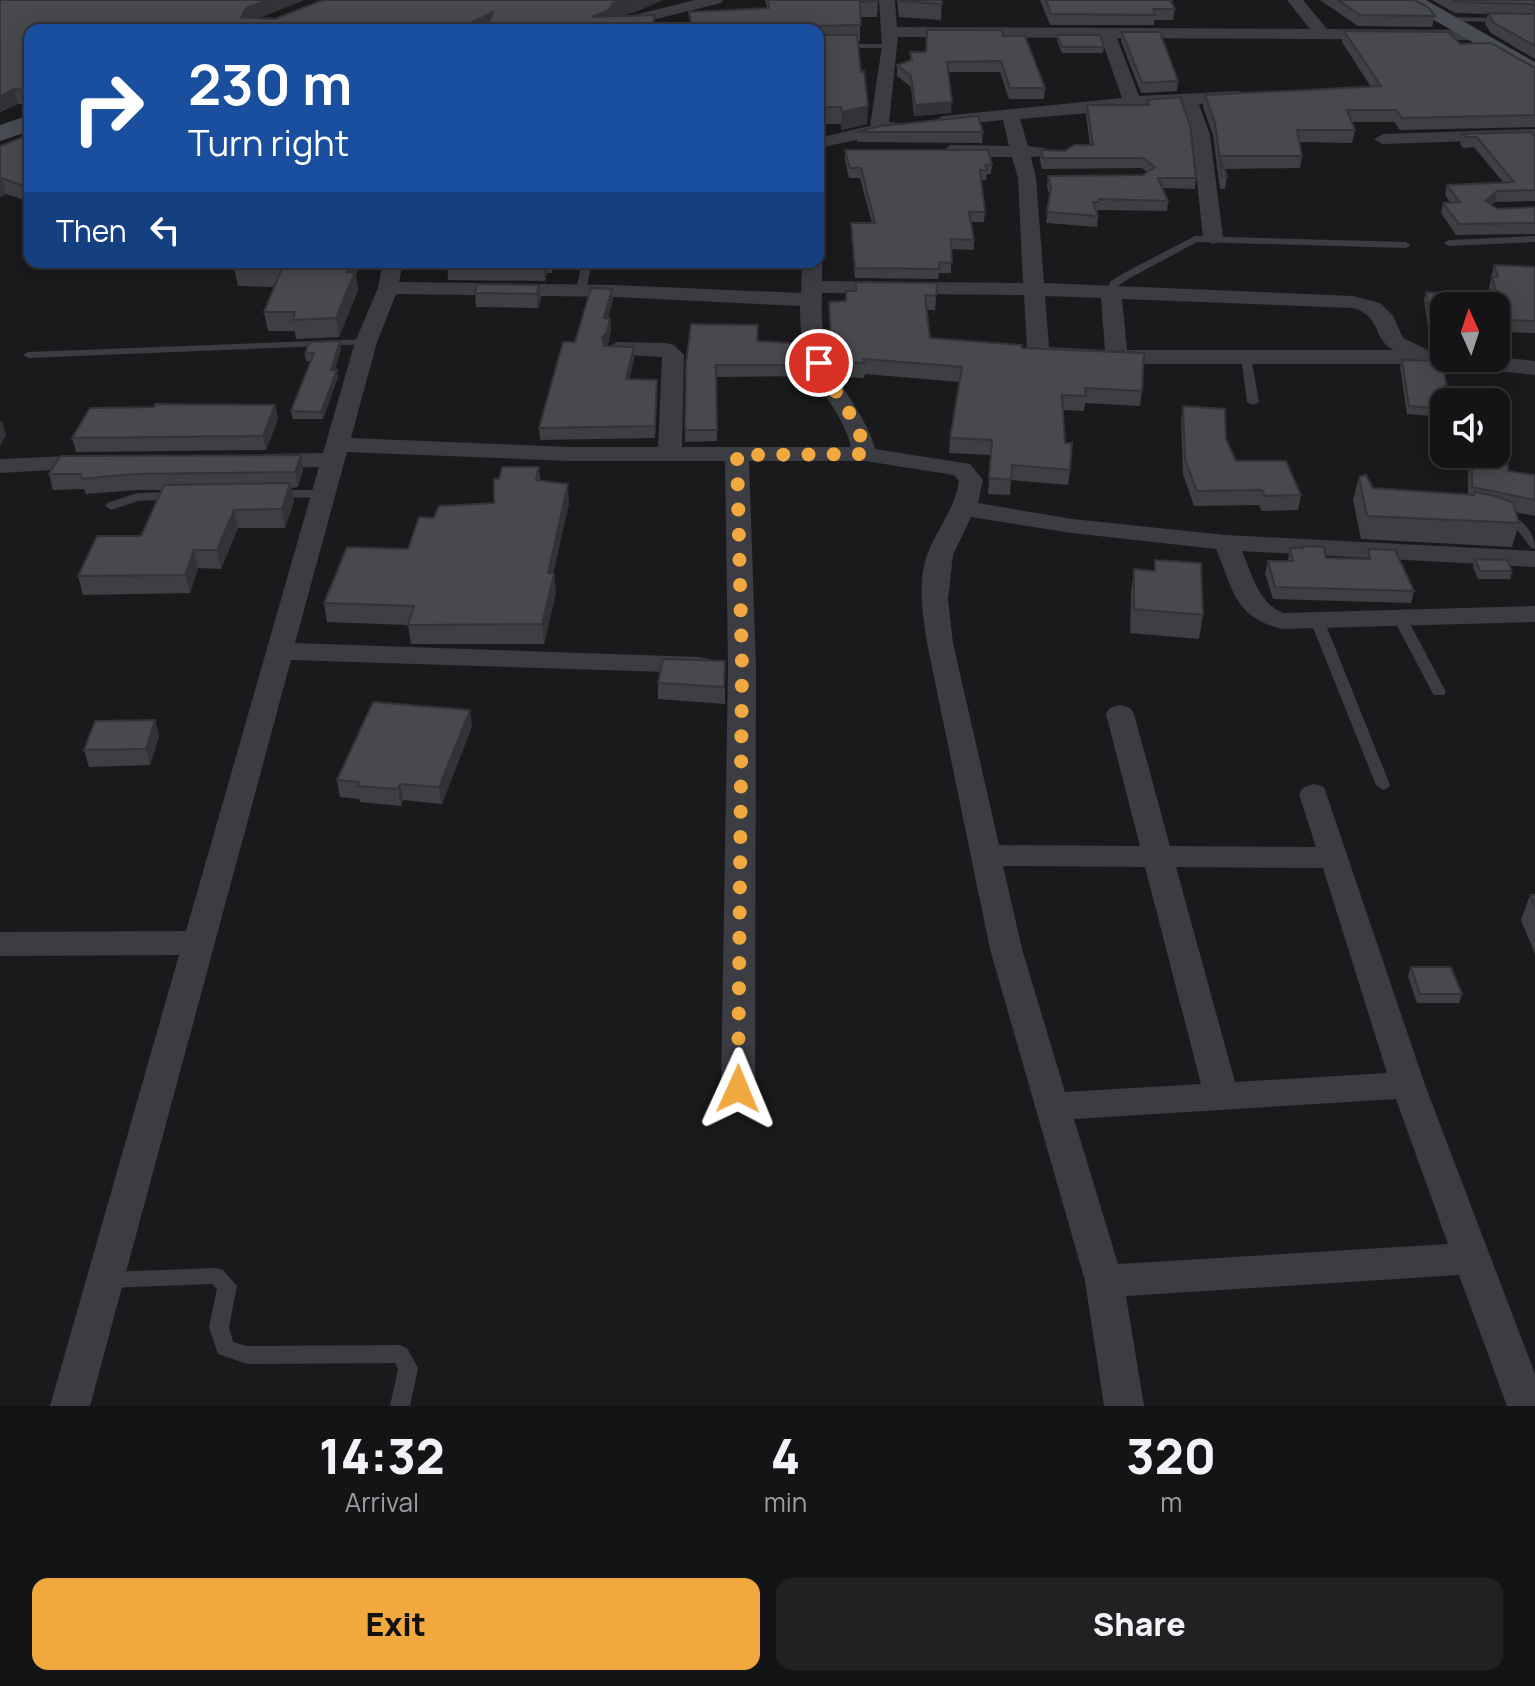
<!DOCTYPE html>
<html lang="en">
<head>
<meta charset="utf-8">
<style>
  body { margin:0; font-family:Manrope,sans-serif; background:#212123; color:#f1f3f6; height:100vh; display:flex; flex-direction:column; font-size:30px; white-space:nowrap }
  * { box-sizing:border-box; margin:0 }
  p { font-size:26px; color:#9d9ea1 }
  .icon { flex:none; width:44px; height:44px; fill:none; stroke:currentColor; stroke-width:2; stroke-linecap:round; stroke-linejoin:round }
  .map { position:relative; height:1406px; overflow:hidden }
  .panel { display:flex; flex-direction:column; background:#141416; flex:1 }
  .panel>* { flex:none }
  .banner { position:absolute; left:24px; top:24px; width:800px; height:244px; border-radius:16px; box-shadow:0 4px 20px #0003,0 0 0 2px #333335; background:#1a4fa0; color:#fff; overflow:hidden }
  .needle { width:52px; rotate:357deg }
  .buttons { position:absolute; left:1430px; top:292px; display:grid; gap:16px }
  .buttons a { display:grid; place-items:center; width:80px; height:80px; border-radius:16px; background:#141416; box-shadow:0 4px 20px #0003,0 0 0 2px #333335; font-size:40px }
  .pin { position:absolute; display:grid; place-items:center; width:68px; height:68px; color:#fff; margin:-34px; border:4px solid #fff; border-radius:50%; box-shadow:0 2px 8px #0007 }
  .me { position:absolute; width:88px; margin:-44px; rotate:1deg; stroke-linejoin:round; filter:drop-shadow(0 0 6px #0008) }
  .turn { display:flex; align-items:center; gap:28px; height:168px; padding:0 32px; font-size:36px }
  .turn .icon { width:104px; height:104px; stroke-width:2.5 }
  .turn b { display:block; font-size:56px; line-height:68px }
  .then { display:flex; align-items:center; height:76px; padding:0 32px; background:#0003; gap:16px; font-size:30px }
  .eta { display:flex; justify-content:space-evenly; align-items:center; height:136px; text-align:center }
  .eta b { font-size:48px; font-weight:800; line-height:56px }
  .button { display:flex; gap:16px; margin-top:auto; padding:16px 32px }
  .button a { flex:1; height:92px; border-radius:16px; background:#f0a83f; color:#111; font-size:32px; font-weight:800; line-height:92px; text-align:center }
  .button a+a { background:#212123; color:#f1f3f6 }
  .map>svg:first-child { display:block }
</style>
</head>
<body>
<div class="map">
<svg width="1535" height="1406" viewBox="0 0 1535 1406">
  <rect width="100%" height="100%" fill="#1a1a1d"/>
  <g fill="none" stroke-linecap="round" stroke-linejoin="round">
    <!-- lane -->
    <path fill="#3b3d42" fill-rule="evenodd" d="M1445,17l59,1 4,2 -4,2 -62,-1v-4z
      M818,44h72l4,2 -4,2h-72z
      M1195,236l211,6 5,3 -5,3 -209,-6 -67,36 -11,7 -4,8 -4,1 -5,-3 5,-10 11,-7z
      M1535,236v6l-86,4 -5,-3 5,-3z
      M582,262h10l-6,29 -5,3 -5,-3z
      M366,339l5,3 -1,2 -342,14 -5,-3 5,-3z
      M1246,354l5,3 8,45 -6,3 -6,-3 -6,-45z
      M277,490h47l6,4 -6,4 -51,-1 -2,-3 2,-3z
      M176,492l6,4 -2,3 -42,2 -27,9 -6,-4 2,-3 30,-10z
      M1504,511c17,8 31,19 31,38l-4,-1 -12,-16 -19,-14 -2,-3z
      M1400,614l7,4 39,74 -2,3h-10l-2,-3 -39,-74z
      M1317,616l7,4 66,165 -2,3 -5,2 -7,-5 -66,-165z
      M216,1268l7,2 14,16 -8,41 4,15 14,4 153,-1 7,3 11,20 -8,38h-20l8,-37 -3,-6 -148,1 -29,-10 -9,-27 8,-38 -5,-5 -106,4 -7,-2 -3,-6 3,-6 7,-2z"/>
    <!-- street -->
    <path fill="#3b3d42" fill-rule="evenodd" d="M695,0h28l-2,3 -101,25 -8,-5 2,-3z
      M879,0h16l2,27 413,2 -23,-29h16l24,29 146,1 8,5 -8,5 -356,-2 22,58 101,-5 9,5 -9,5 -41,3 11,31 13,103 -10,6 -10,-6 -11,-103 -11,-30 -161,14 8,27 16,2 2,4 -2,4 -13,1 5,21 8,105 309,13 27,7 13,13 10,22 27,13 14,1v6l52,-1 39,4v14l-110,-11h-308l-71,-3 -16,-6 -3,-5 -3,-55 -202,-2c-1,29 0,56 14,82 13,25 32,46 39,74l95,15 13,16 -5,23 94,16 154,16 309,16v16l-293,-16c10,23 17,54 42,62l251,-7v16l-253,7c-48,-12 -48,-38 -66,-80l-144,-16 -101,-16 -18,38 -5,44 5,44 46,202 141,1 -34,-132 4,-6 10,-3 10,3 4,6 36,132 146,1 -17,-53 5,-7 10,-3 10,3 101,298 110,289v32h-28l-48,-131 -333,21 18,110h-40l-19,-125 -95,-332 -63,-306c-4,-29 -10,-60 0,-88 10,-26 28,-46 32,-74l-5,-6 -89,-14h-116l7,206 -1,422 -5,10 -12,4 -12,-4 -5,-10 7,-422 -3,-206h-155l-223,-9 -52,191 404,14 10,2 4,6 -4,6 -10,2 -408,-13 -201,746h-40l129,-451 -179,1v-24l186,-1 133,-464 -54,1 -8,-2 -4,-5 4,-5 8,-2 58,-1 32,-111 23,-54 5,-26h20l-4,20 216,3 186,8 1,-31h16v-5l4,5v19l201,2 -5,-105 -6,-21h-61l-9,-6 9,-6 58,1 -6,-26 -60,6 -9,-5 9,-5 179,-18 -21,-60 -203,-1 -9,85 10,1 3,4 -3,4 -81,17v-10l52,-12 12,-80zM396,294l219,3 185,9c0,29 4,54 19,79 12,20 27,39 32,62h-169l2,-92 -10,-10 -8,-2 -49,-1 -11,7 3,5 53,3 -4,90h-88l-219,-9 26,-96zM1045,296l56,2 4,52 -56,-3zM1122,299l231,9c29,8 19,32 41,42h-267zM1003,866l142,1 56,217 -136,8 -43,-143zM1176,867l147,1 64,205 -152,9zM1396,1099l52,145 -330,20 -44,-145z
      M1535,129v10l-152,5 -9,-5 9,-5z
      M95,455l8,2 4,5 -4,5 -103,6v-14z"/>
    <!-- secondary -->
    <path fill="#494c52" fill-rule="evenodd" d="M1399,0h27l109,62v16z
      M30,115v16l-30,10v-16z"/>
  </g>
  <!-- wall -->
  <path fill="#3d3f42" d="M0,0h304l-45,18 16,1 363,-8 -22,6 38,-2 1,15h-625v74h-12l-18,8z
    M765,0h113l-1,17h-17v24h-2l9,83 -26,6v-6h-20l-1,-3 -2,1v-92h-128l-1,-18 78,-3z
    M897,0h45l-1,20 -42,-3z
    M1040,0h133v1h-2l4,8 -2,11h-19v5h-104z
    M1320,0h95l20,16 -3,11 -74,-1z
    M1432,0h103v59l-44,-26 -6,-9 3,-10 -33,-1z
    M1344,31l116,13 75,24v59l-135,3 -6,-8h-43l4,8 -3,13 -52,-1 2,14 -2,12 -76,1 3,7 -2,13h-5l-7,-54 -10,-28 2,-12 166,-8 -29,-45z
    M1122,32l56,49 -1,10 -36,2 -20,-52z
    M1057,35l47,12 -1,6h-41l-5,-12z
    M1003,36l42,52 -1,11h-35l-9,-27h-51l2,41 -37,3 -3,-29 -14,-11v-11l13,-4v-9h16z
    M1147,100l49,78 -1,11 -32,-1 5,13 -1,10 -69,-1 -1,2 1,4 -1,11 -51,-4 4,-26 -3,-10 1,-11 95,-1 5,-2 -6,-5 -100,1 -2,-9 1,-10 24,1 25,-6 -4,-30 1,-10h59z
    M857,132h126l-1,11 -125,-1z
    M30,134v68l-24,-8 -6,3v-51z
    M1463,134l72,3v64l-40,1 -4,3 7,4 37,-2v27l-79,1 -15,-22 2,-10 7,-1 -5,-7 2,-10 56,-3 -29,-35 -11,1 -3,-4z
    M845,150l147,14 -1,10h-4l-1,6h-5l4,32 -1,10h-13l3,18v10l-23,-1v24h-12l-1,6 -83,-1 -4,-45v-10h21l-12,-45h-11l-4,-18z
    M237,262h124l-5,13 2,15 -19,47 -43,2 -1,-8h-27l-4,-19 10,-25 -36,-1 -4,-18z
    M447,262h107l-2,11h-5l-2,8 -97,-1z
    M1494,265l41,2v66l-34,-1 -5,-18v-8h-2l-5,-18z
    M937,283l-2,27h-8l3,28 92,10 120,43 -2,15 -55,-3 -1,8 -21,-1 2,33 5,27 -2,15 -57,-5 -1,15 -22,-1 3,-39 -42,-2 1,-15 10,-56 -95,-8 -1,4 -23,-1 -10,-23 -2,-52 17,-1z
    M539,285l2,14 -3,9 -62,-1 -1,-14z
    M612,289l1,11 -5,18 2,1 1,11 -3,14 -2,2 28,1v12l-5,20 28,1 -2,58 -115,2 -1,-12 36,-86z
    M1426,292l18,14v45l-13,-3 -7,-49z
    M340,341l1,8 -6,21 3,7 -15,42h-30l-2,-8 20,-50h-5l-1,-7z
    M758,341l53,24v11l-95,1 1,64 -32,1 1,-79z
    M1402,360l45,27 -3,15v15l-37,-3 -7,-47z
    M275,405l3,14 -12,31 -190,2 -4,-14z
    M1183,406l43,33 10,22 65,34 -3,15 -36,1 -3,-6 -65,1 -11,-32 -2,-54z
    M1472,460l36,11 27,4v41l-20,-4 4,11 -7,24 -151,-8 -8,-39 6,-23 14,11 95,6v-20z
    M539,467l1,14 29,22 -16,71h1l2,18 -12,52h-133l-3,-19 -81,-3 -3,-19 84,-54 86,-46 5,-24z
    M303,470l-5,17 -7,1 3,13 -9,27h-47l-17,41 -23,-1 -8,25 -107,2 -5,-19 63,-40 21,-46h-25l-51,4 -2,-5 -31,1 -4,-16z
    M1303,546l23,12 40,1 2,-10 46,42 -3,12 -138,-4 -8,-26 3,-12h20l2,-13h12z
    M1475,559l37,12 -2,8h-32l-5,-12z
    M1155,560l48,55 -4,24 -69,-6 1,-40 3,-24 20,2z
    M725,661v43l-67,-5v-16z
    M155,720l4,16 -9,29 -61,2 -5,-17z
    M472,726l-30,78 -39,-4 -2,6 -41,-4 -1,-3 -19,-2 -3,-17z
    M1530,895h5v59l-14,-34z
    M1411,967l51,27 -3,9h-42l-9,-27z"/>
  <!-- shaded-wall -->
  <path fill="#323336" d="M267,0h37l-56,22 -7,-5 5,-9z
    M627,0h36l-25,11 -25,6h-21l21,-14z
    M493,12l-7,18h-29z
    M14,89l4,15 -18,8v-16z
    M952,102l-1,11 -37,3 1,-11z
    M868,106l-1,18 -26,6 1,-18z
    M2,178l4,16 -6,3v-18z
    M1497,191l-2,11 -13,10 3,-11z
    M351,262h10l-5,13 2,15 -19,47 -3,-19 11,-46z
    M544,262h2l1,11 -2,8z
    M539,285l2,14 -3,9 -1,-14z
    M612,289l1,11 -8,30 -1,-12z
    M610,319l1,11 -3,14 -5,4 -1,-11z
    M340,341l1,8 -8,28 -2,-7z
    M634,347v12l-7,32 -1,-12z
    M337,370l1,7 -15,42 -2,-7z
    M657,380v12l-2,46v-12z
    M275,405l3,14 -12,31 -3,-14z
    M2,420l4,15 -6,11v-23z
    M301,455l2,15 -5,17 -3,-15z
    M290,483l4,18 -9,27 -3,-19z
    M568,484l1,19 -20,89 -1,-19z
    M234,510l4,18 -17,41 -4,-19z
    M194,550l4,18 -8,25 -5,-18z
    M554,574l2,18 -12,52 -2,-20z
    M470,710l2,16 -30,78 -3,-17z
    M155,720l4,16 -9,29 -4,-16z
    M400,784l3,16 -2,6 -3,-17z"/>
  <!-- building -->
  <path fill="#47494d" stroke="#323336" stroke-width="2" d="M0,0h267l-21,8 -5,9 34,2 48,-19h304l-14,3 -4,7 -17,7 62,-2 -1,15h-167l7,-18 -36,18h-427v60l-16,-1 -14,7z
    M768,0h110v1l-18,1 1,23 -45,1 1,4h-125l-3,-18 80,-4z
    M900,0h42v4l-42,-3z
    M1046,0h124l5,9h-22l2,6 -104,-1z
    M1338,0h76l14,7 7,9 -75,-1z
    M1454,0h81v7l-3,-3 -75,-2z
    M1535,11v35l-42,-24 -5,-9 43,1z
    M927,30h75l1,6h22l20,52h-35l-9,-27 -54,1 5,40 -37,3 -4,-29 -14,-11 15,-5 -2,-8h16z
    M1344,31l105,1 11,12 31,-1 44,25v47l-133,3 -6,-8h-49l8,20h-58l5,26h-83l8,20h-5l-7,-53 -10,-28 176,-9z
    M1122,32h38l18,49 -36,2z
    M818,34v1h39l4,37 3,-1 4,35 -26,6 -1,-5h-20v-3h-3z
    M1057,35h43l4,12h-42z
    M1180,97l10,28 6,53h-38l10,23 -69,-2v3h-6l5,14 -51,-4 4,-24 -3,-12 95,-1 12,-8 -12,-9h-100l-2,-8 24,1 9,-6h19l-6,-40h62l-2,-5z
    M978,116l5,16h-126l23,-6z
    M1531,132l4,5v53l-38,1 -12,10 13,8 37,-2v16l-76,1 -16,-21 17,-1 -13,-17 67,-3 -37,-45h-11l-3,-3z
    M30,134v54l-28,-10 -2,1v-33z
    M845,150h143l4,14 -7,1 2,5h-7l5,42h-16l5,28 -23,-1 1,24 -13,-1v7l-84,-1 -4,-45h24l-14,-55h-11z
    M237,262h114l-4,10h8l-19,46 -43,2 2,-8h-31l18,-44h-48z
    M447,262h97v3l-98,-1z
    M1494,265l41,2v54l-31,-1 -12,-43h6z
    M856,282l81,1 -1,13 -11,-1 5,43 92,7v3l122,5 -2,38 -57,-3 1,8 -24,-1 3,48h7l-2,27 -58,-5 -1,15 -22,-2 3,-38 -42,-2 12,-71 -99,-8 2,4 -24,-1 -10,-22 -2,-38 17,-1v-10h10z
    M477,284l62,1 -2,9 -62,-1z
    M591,288l21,1 -8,29 6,1 -3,13 -5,5 2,9 30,1 -8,32 31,1 -2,46 -116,2 24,-86h12z
    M1426,292l22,2 2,12h-6v37l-11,-2z
    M691,324l67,1 -1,16 46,3 8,21h-95l1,65h-32l1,-67z
    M340,341l-9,29h6l-16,42 -30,-1 23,-58 -9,1 4,-12z
    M1402,360l40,1 5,26 -3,-1 3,16h-3v7l-35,-3z
    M155,404l120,1 -12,31 -191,2 18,-30 64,-1z
    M1183,406l42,3 1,30 10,22h50l15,34 -36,1 -3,-6 -65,1 -12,-31z
    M301,455l-6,17 -162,2 -51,5 -1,-5h-32l11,-18z
    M1472,460l36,5v6l27,4v25l-63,-13z
    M502,467h37l-3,13 32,4 -20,89 6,1 -12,50 -134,1 6,-19 -90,-3 23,-56 61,2 11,-32 15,1 5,-12 55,-3v-24h5z
    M1366,475l7,13 101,7v-3l22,4 17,7 6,20 -152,-7 -8,-39z
    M290,483l-8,26 -48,1 -17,40h-23l-9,25 -107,1 19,-40h44l23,-51z
    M1303,546l21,1 2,11 44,1 -2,-10 27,1 19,41 -139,-4 -7,-26h25l-3,-13h13z
    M1475,559l32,1 5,11h-32z
    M1155,560l46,3 2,52 -69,-6v-40l21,2z
    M663,659l62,2 -1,26 -66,-4z
    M373,702l97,8 -31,77 -39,-3 -2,5 -41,-3 2,-4 -22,-2z
    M155,720l-9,29 -62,1 11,-29z
    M1530,895h5v12z
    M1411,967h40l11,27h-42z"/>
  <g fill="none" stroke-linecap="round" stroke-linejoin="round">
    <!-- route -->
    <path stroke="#f0a83f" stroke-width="14" stroke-dasharray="0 25.2" d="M738,1089l4,-422 -5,-212 128,-1c-5,-34 -31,-61 -46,-91"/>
  </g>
</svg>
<div class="buttons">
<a><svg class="needle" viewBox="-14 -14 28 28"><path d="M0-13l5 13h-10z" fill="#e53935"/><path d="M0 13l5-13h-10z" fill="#9d9ea1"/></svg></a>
<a><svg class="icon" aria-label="sound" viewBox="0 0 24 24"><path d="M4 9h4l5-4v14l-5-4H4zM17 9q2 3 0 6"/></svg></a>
</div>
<div class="pin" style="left:819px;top:363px;background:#d93025"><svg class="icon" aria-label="arrive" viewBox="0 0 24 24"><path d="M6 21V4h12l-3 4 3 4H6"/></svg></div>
<svg class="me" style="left:738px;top:1089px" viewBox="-20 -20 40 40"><path d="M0-17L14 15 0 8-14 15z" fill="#f0a83f" stroke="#fff" stroke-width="4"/></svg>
<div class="banner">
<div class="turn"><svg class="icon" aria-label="right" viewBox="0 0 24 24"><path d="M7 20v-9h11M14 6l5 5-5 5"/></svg><div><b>230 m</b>Turn right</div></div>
<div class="then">Then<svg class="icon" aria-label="left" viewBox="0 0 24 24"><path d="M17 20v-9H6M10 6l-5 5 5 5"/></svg></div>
</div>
</div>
<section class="panel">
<div class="eta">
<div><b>14:32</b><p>Arrival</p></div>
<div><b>4</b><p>min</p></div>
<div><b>320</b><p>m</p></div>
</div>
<div class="button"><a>Exit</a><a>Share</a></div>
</section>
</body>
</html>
